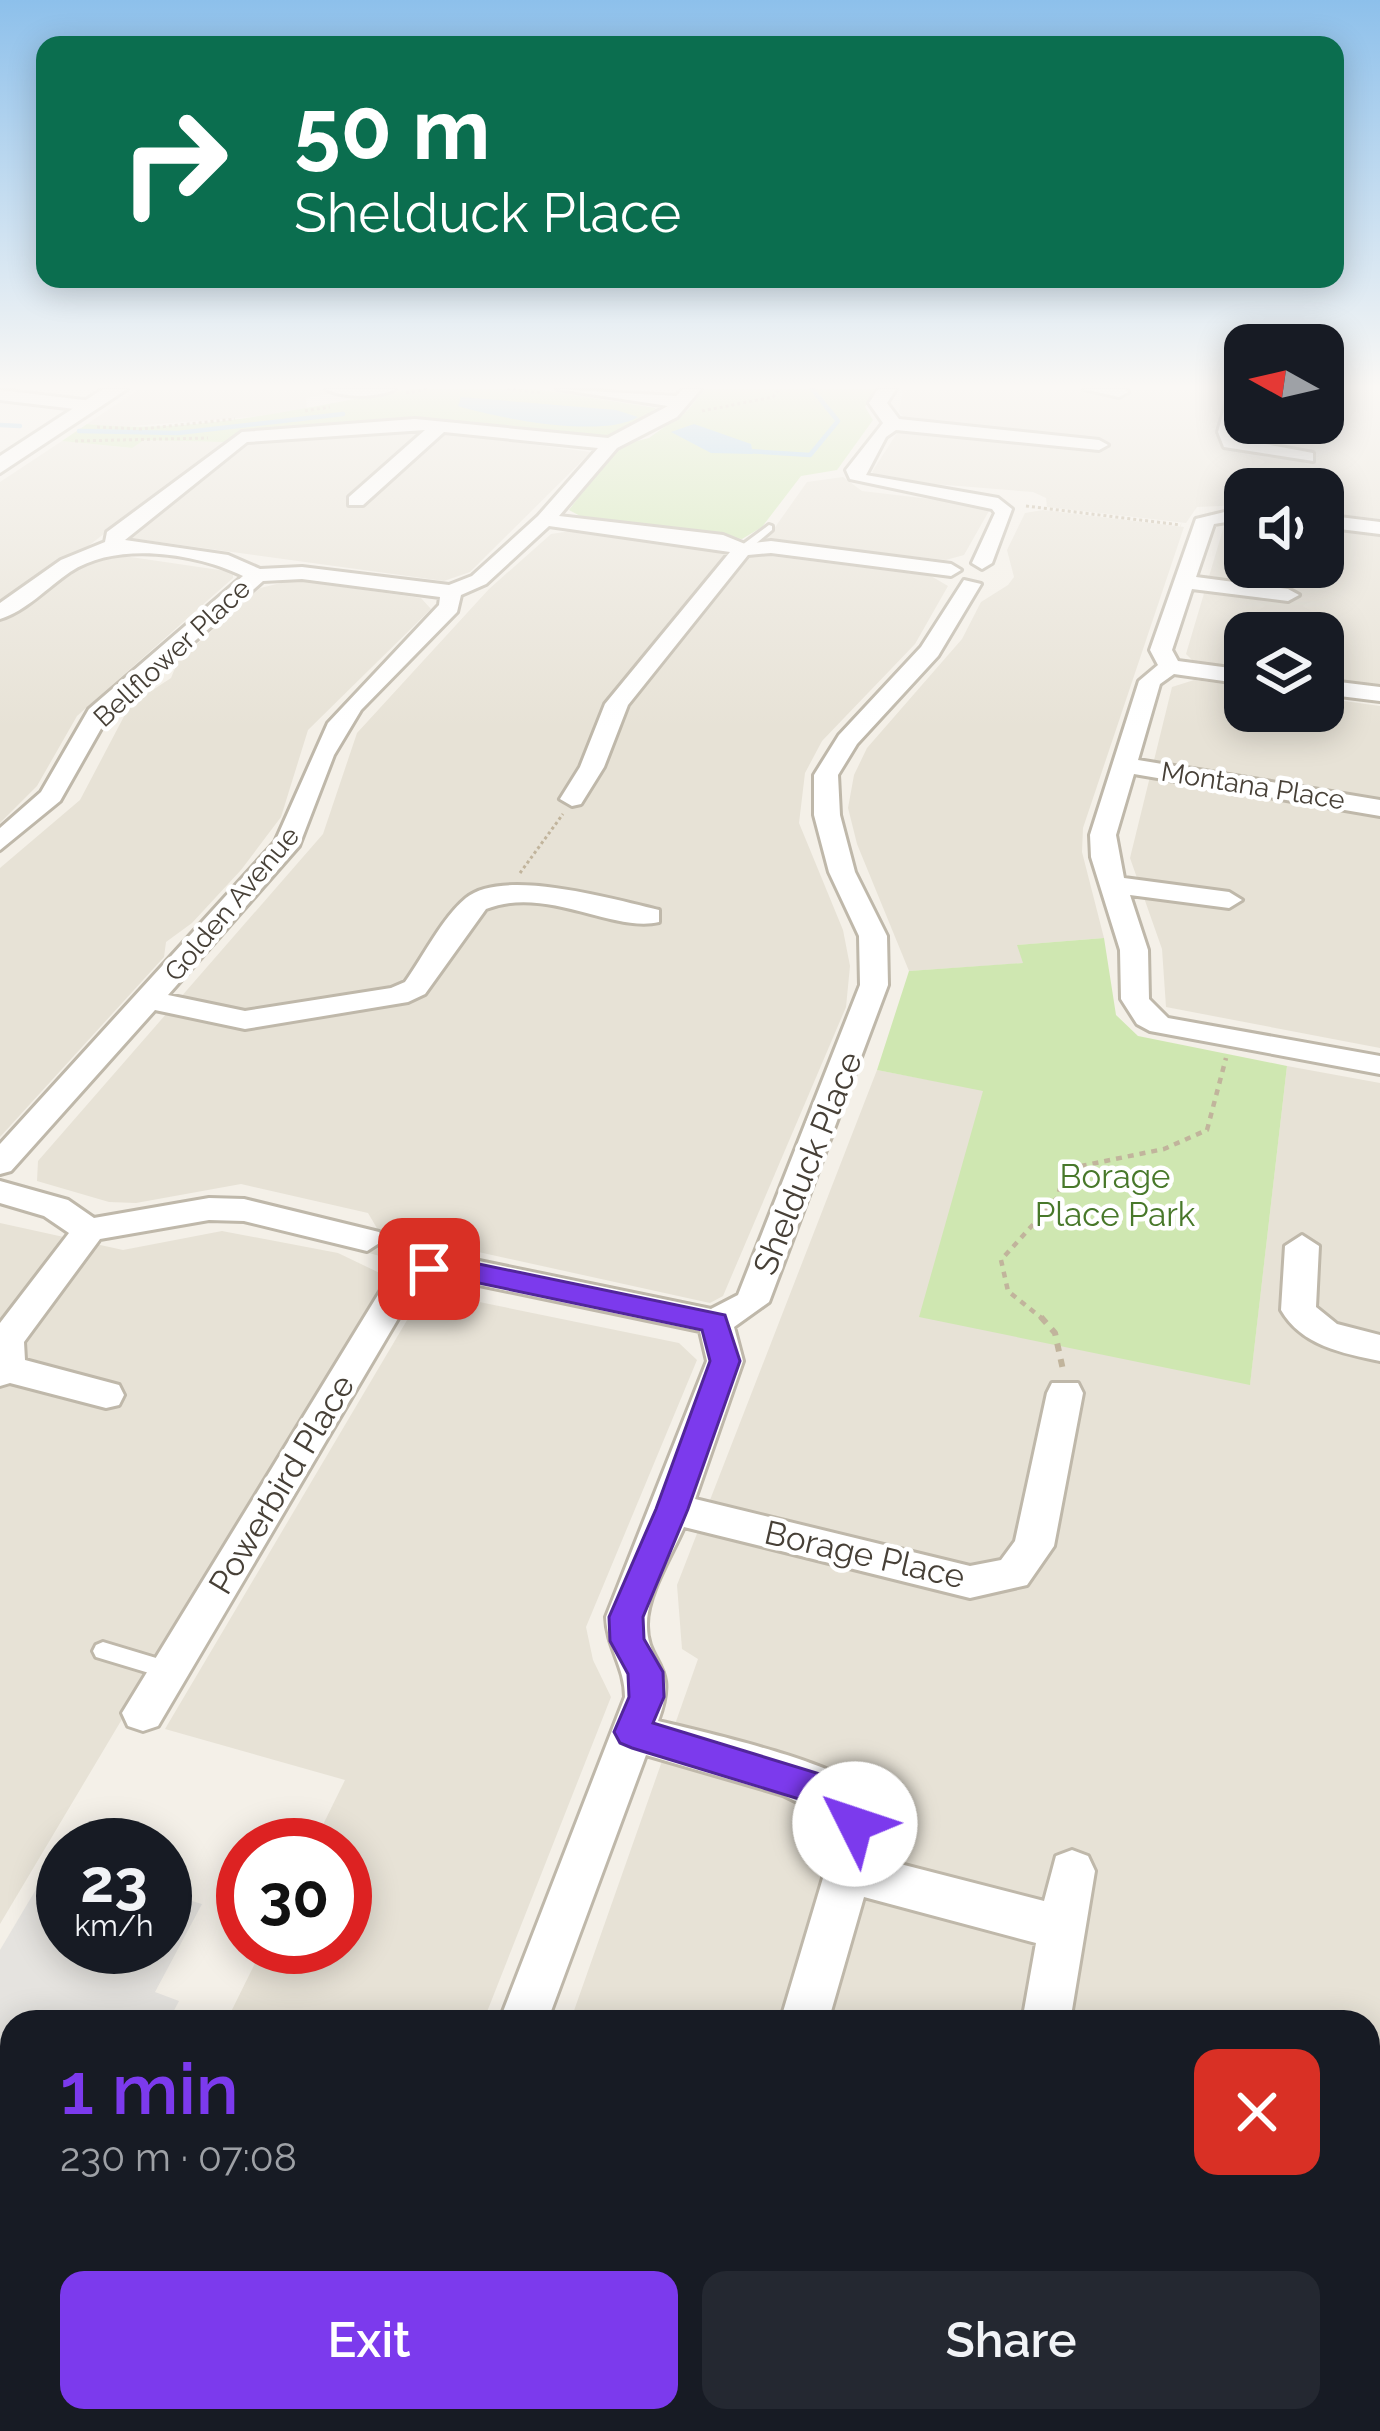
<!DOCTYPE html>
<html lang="en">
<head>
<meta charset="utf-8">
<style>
  body { margin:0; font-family:Raleway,sans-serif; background:#242831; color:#f1f3f6; height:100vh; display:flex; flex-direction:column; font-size:45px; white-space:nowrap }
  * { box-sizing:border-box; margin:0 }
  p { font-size:39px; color:#9ea1a6 }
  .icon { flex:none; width:66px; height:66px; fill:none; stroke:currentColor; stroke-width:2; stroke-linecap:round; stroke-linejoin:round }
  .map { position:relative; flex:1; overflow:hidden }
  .details { position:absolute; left:0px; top:2010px; width:1380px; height:423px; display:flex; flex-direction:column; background:#171b24; border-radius:36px 36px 0 0; box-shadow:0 6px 30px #0003 }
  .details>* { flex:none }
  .top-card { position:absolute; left:36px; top:36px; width:1308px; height:252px; border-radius:24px; box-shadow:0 6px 30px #0003; background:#0b6e4f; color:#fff; overflow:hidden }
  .needle { width:78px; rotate:278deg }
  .buttons { position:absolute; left:1224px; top:324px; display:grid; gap:24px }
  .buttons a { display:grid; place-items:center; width:120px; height:120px; border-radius:24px; background:#171b24; box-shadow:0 6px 30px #0003; font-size:60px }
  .speed { position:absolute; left:36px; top:1818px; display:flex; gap:24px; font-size:60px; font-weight:700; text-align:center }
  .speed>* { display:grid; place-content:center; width:156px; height:156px; border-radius:50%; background:#171b24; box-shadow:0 6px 30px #0003; line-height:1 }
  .speed small { font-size:30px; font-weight:400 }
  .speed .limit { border:18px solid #d22; background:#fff; color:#111 }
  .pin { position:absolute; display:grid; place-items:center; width:102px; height:102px; color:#fff; margin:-51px; border-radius:24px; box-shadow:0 6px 18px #0006 }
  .me { position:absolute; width:132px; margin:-66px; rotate:311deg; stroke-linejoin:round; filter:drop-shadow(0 0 9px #0008) }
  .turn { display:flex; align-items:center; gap:42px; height:252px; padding:0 60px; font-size:54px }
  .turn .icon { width:156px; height:156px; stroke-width:2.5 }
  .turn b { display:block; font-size:84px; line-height:102px }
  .round { display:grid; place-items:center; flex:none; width:126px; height:126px; border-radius:24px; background:#242831 }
  .headline { display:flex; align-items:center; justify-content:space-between; height:204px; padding:0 60px }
  h1 { font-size:72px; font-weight:600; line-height:90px; color:#7c3aed }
  .action { display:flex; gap:24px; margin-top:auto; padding:24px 60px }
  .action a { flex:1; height:138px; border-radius:24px; background:#7c3aed; color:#fff; font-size:48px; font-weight:600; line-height:138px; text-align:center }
  .action a+a { background:#242831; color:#f1f3f6 }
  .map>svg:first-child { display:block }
</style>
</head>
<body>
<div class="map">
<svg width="1380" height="2431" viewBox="0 0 1380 2431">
  <rect width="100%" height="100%" fill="#f4f0e8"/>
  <!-- residential -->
  <path fill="#e7e2d6" d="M139,389h218l-51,9 1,12 -57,7 -131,10 -32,-3z
    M903,389h342v34h78v-34h57v130l-57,-7v-23h-78v16l-48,2 -11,16 -139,-16 -1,-9 -13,-6 -149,-12 -12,-8 34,-53 -7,-7z
    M404,428l187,24 -121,120 -26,9 -314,-43 119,-94z
    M144,440l80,2 -141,108 150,22v6l-156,138 -40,70 -37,37v-341l62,-41 69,7z
    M843,477l19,14 119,14 8,6 -25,44 -18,5 -180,-20 41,-58z
    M1043,510l141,17 -101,301 -1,24 22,86 -86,7 6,18 -115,8 -52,-127 -9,-36 6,-33 13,-27 95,-109 19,-37 27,-17 6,-8 -7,-27 18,-37z
    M1245,521v46h78v-38l57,7v150l-57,-7v-46h-78v35l-51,-6 -8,-8 38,-128z
    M571,531l360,45 17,10 -33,58 -93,97 -17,32 -6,50 44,107 7,36 -4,41 -123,289 -13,7 -295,-65 -24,21 -26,-7 13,-22 -10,-17 -127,-29 -105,19 -27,-1 -72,-21 1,-20 285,-327 34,-101 132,-144 62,-55z
    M294,580l127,18 10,11 -123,121 -27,87 -40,53 -49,53 -26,19 -2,15 -164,180v-269l80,-68 50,-95 41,-27 7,-17 82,-73z
    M1194,680l51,7v24h78v-13l57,8v342l-214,-41 -4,-58 -32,-91 42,-171z
    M1287,1066l93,17v1348h-953l4,-10h937v-399h-798l128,-363 -16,-10 -5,-64 200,-515 106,20 267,294z
    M0,1223l123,27 99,-19 116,22 48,23 -386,648z
    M445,1295l234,48 18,17 -111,267 7,33 18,37 -128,325h-257l37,-75h82v-102h-32l32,-65 -180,-51 251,-424z
    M30,2421h366l-4,10h-367z"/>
  <!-- green -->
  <path fill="#cfe7b1" d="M412,389h124l120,19 -34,27 -25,4 -185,-22 -179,19 -9,6 -80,-2 -12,8 -70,-7 25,-17c109,12 219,-18 325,-35z
    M705,389h171l-11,18 8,13 -36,50 -36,6 -39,51 -20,12 -160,-22 -13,-7 48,-64 32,-8 39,-28z
    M1104,938l12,77 22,21 149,30 -37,319 -331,-68 64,-226 -106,-21 32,-99 114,-8 -6,-18z"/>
  <!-- parking -->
  <path fill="#e5e3df" d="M38,1886l25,8v53h102v-54l37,11 -47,88 24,9 -11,21h-156v97l-12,-4v-165z"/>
  <!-- water -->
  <path fill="#a5d1ef" d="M461,397l155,13 22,7c-36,22 -140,1 -180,-11z
    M694,424l57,20 2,10 -42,-1 -40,-21z"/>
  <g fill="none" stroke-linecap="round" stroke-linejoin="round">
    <!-- stream -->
    <path stroke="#a5d1ef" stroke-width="4.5" d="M0,425l20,1
      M79,431l99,2 165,-19
      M748,451l62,4 28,-34 -26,-32"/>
    <defs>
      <path id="service" d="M769,525l3,1v4l-26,22h-8v-4z
        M103,1642l73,22 3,6 -3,6 -7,3 -73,-22 -3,-6 3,-6z"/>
      <path id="minor" d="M326,389h69c-15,9 -54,9 -69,0z
        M557,389l119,7 7,-7h18l-24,28 -60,31 -58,68 164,19 22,9 26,-3 180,23 10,6 -10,6 -180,-23 -23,2 -120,150 -24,62 -23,37 -9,2 -12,-7 20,-32 25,-63 125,-152 -181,-26 -63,58 -25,11 -4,17 -96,98 -27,45 -35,91 -131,149 77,16 146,-23 14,-6c18,-25 37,-64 61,-84 37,-31 150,2 193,12v12c-46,11 -113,-37 -173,-13l-61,85 -17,8 -163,27 -90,-19 -144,161 -11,3v-30l275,-302 53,-119 111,-118 1,-8 -138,-18 -39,2 -156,137 -47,83 -60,49v-22l41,-36 48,-83 154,-133c-48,-23 -126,-35 -173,-4 -22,15 -44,39 -70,47v-16l61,-43 44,-18 2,-10 135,-100 173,-13 193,19 60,-32zM425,430l-76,67v8h14l81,-73 154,16 -60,68 -66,60 -23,9 -147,-18 -42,2 -32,-14 -103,-15 122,-98z
        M878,389h18l-9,14 12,16 200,21 9,5 -9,5 -203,-20 -10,7 -20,38 132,23 14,11 -20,54 -10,6 -10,-6 23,-50 -3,-4 -142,-30 -4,-9 37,-47 -14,-20z
        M1084,389h41l3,3 -9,5z
        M1230,389h15l-7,50 75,14v8l-89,-14 -6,-15z
        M0,390l92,11 9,5 -9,5 -92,-11z
        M1245,507v12l-31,5 -18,53 92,12 11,6 -11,6 -96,-12 -20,61 6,11 67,9v14l-71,-10 -14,10 -22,76 242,40v16l-246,-42 -18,61 8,43 105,14 13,8 -13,8 -99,-13 18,55 1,49 19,19 212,38v18l-230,-43 -13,-7 -16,-25 -1,-49 -29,-93 -1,-22 49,-154 19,-16 -8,-15 46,-131z
        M1323,515l57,7v12l-57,-7z
        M964,580l17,4 -43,72 -81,88 -19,31 2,40 15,57 32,64 1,49 -119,317 -35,25 9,34 -48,138 275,67 31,-6 14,-19 32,-148 5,-10h26l5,10 -29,153 -27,39 -57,13 -286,-71c-12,28 -37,67 -37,97 -1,42 33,38 11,97 42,10 183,42 207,71 14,17 11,45 8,65l171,44 12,-45 16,-6 16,6 7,15 -25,151h-48l14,-79 -172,-46 -36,125h-48l43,-144 7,-60 -47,-23 -137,-40 -99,267h-48l126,-325c0,-30 -18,-50 -19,-80l101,-256 -7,-30 -245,-51 -39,8 -258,438 -15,5 -15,-5 -6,-13 270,-441 37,-15 26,-1 256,53 27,-14 122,-310 -1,-49 -30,-64 -15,-57v-40l25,-40 82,-88z
        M1323,680l57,7v14l-57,-7z
        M0,1181l68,19 26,18 115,-20 35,1 135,33 5,8 -17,11 -123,-30 -35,-1 -109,19 -76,103 1,18 94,25 5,10 -5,10 -13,3 -96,-25 -10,3v-63l69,-90 -25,-17 -44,-13z
        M1302,1235l17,11 -3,61 21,17 43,11v26c-38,-8 -78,-15 -99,-51l4,-64z
        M551,2421h56l-3,10h-56z"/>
      <path id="tertiary" d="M103,389h24l-127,84v-17z"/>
    </defs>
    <!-- service casing -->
    <use href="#service" stroke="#bfb8aa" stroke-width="6"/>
    <!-- minor casing -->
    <use href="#minor" stroke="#bfb8aa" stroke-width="6"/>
    <!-- tertiary casing -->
    <use href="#tertiary" stroke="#bfb8aa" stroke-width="6"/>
    <!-- path-far2 -->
    <path stroke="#c1b49c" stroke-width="3" stroke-dasharray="3 3" stroke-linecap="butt" d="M507,389l36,4
      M406,393l24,-4
      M305,411l25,-4
      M702,411l71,-14 7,-8
      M97,427l44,2 94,-10
      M75,441l133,-3
      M1026,506l155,19
      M520,873l43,-59"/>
    <!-- path-far1 -->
    <path stroke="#c1b49c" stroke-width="4.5" stroke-dasharray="6 6" stroke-linecap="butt" d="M1044,1320l-36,-29 -7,-31 56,-62 6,-19 13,-12 88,-18 43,-19 19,-72"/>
    <!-- path -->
    <path stroke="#c1b49c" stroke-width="6" stroke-dasharray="8 8" stroke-linecap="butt" d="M1041,1317l14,16 8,37"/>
    <!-- service -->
    <use href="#service" fill="#fff" fill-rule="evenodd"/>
    <!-- minor -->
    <use href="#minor" fill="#fff" fill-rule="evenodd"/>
    <!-- tertiary -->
    <use href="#tertiary" fill="#fff" fill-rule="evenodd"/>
  </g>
  <!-- sky -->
  <linearGradient id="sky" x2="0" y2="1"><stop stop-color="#8dc0eb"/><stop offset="0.53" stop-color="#faf8f5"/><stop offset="1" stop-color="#faf8f5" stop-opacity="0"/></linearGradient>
  <rect width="1380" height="729" fill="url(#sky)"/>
  <!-- route -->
  <path fill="#7c3aed" stroke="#51269a" stroke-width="3" d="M429,1259h26l270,56 15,46 -52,148 -45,108 1,22 19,33 1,25 -11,26 193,59 16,12 11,30 -5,12 -13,5 -13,-5 -8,-21 -12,-9 -190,-58 -12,-5 -6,-11 15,-35 -1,-23 -18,-33 -1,-24 47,-108 54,-148 -8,-31 -247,-52 -36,-2 -4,-7z"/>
  <g text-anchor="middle" stroke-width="9" stroke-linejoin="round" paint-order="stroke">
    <!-- far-street labels -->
    <g font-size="27" fill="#474037" stroke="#fff">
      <text transform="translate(172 653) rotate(-43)" y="9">Bellflower Place</text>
      <text transform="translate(1253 786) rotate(9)" y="9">Montana Place</text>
      <text transform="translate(232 904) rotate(-50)" y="9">Golden Avenue</text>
    </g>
    <!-- street labels -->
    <g font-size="33" fill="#474037" stroke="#fff">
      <text transform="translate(807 1163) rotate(-68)" y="12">Shelduck Place</text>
      <text transform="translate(281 1484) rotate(-59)" y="12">Powerbird Place</text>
      <text transform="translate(865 1554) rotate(13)" y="12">Borage Place</text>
    </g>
    <!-- park labels -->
    <g font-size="33" fill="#48782a" stroke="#fff">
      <text x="1115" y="1188">Borage<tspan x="1115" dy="38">Place Park</tspan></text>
    </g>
  </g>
</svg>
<div class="buttons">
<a><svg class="needle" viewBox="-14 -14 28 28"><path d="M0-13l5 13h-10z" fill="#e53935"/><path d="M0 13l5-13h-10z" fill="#9ea1a6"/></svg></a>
<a><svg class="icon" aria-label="sound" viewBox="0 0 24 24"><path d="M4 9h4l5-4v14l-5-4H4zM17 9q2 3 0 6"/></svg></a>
<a><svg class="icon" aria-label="layers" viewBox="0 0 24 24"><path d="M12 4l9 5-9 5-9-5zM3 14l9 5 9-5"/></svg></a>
</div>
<div class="speed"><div>23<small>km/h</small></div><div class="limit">30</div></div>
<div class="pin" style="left:429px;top:1269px;background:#d93025"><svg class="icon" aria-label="arrive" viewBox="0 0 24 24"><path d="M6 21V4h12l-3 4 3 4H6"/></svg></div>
<svg class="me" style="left:855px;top:1824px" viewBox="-20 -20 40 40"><circle r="19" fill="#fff"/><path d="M0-13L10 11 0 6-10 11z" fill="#7c3aed"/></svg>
<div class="top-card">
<div class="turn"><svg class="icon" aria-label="right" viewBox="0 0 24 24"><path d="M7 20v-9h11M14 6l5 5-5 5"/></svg><div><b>50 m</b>Shelduck Place</div></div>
</div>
<section class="details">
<div class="headline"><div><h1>1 min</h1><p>230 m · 07:08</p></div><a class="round" style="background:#d93025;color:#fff"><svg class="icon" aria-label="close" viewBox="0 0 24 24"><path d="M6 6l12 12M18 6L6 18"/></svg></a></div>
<div class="action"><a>Exit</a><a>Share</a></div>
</section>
</div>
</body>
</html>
